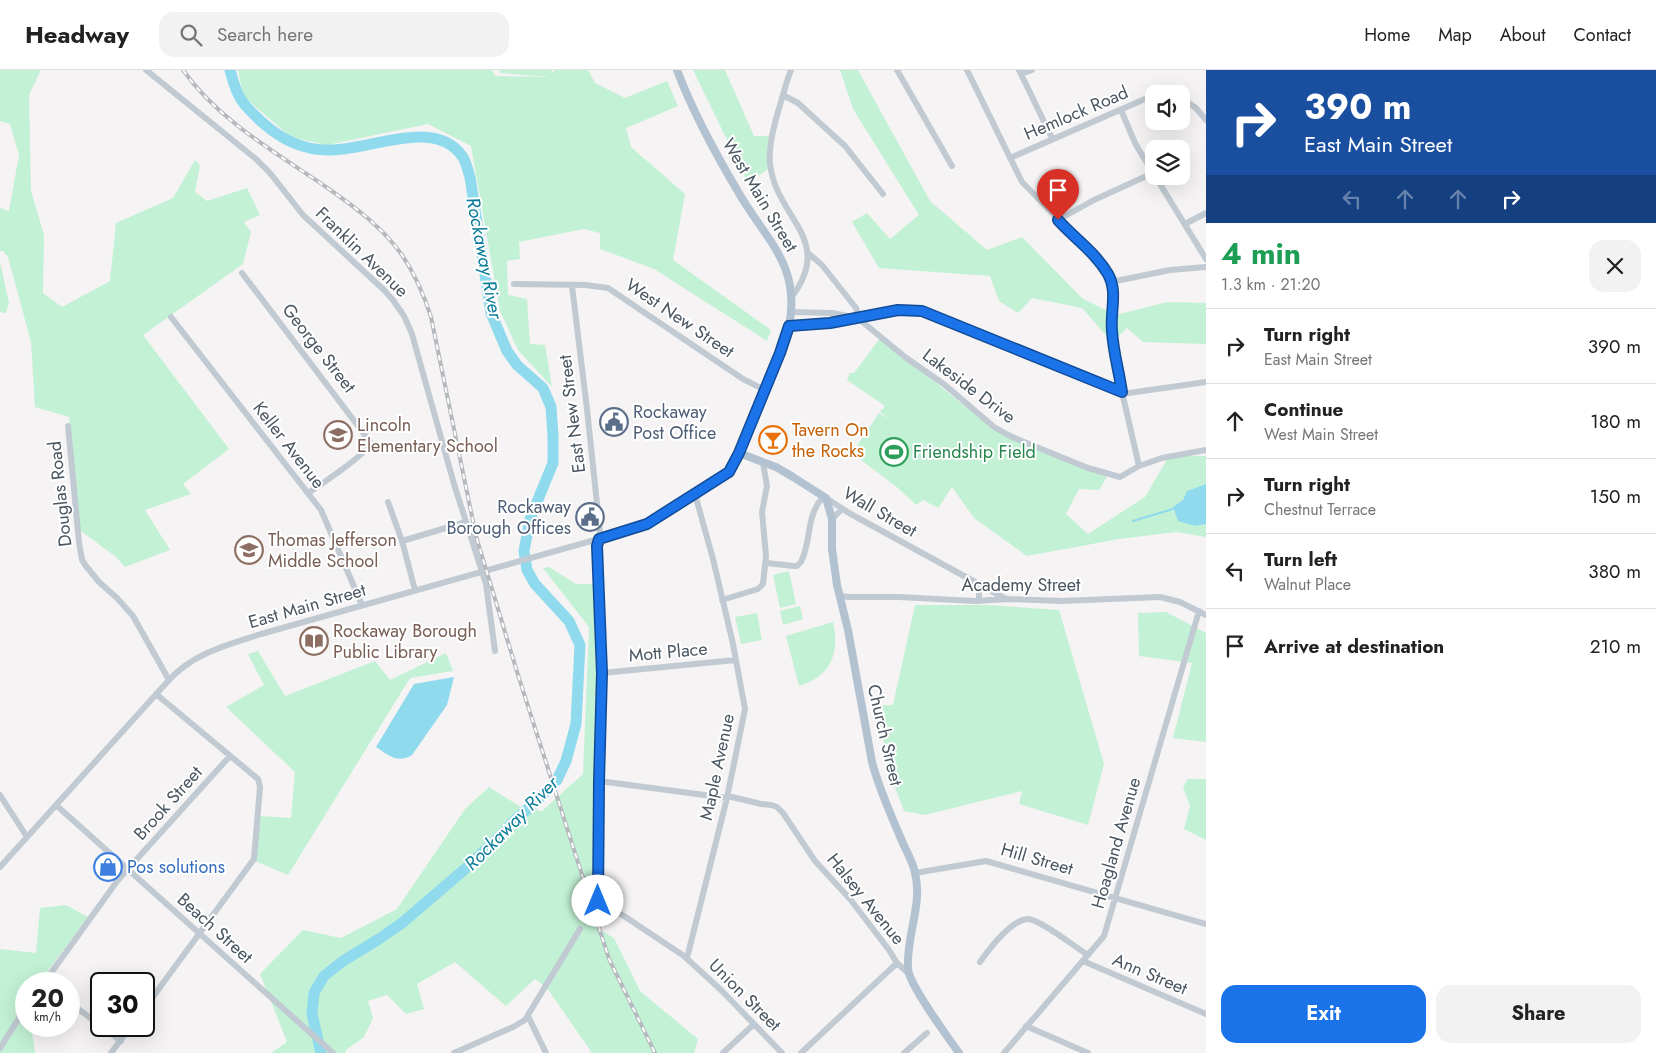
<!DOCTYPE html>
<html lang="en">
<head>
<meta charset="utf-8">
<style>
  body { margin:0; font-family:Jost,sans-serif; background:#f2f2f2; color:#222; height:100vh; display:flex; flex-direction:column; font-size:19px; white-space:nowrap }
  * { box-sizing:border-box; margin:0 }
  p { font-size:16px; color:#767676 }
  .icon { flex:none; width:28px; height:28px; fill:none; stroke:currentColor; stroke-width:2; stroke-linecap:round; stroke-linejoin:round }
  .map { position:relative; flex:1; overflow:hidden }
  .sheet { display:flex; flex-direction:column; background:#fff; width:450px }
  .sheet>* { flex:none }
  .guide { background:#1a4fa0; color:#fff; overflow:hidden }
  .tools { position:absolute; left:1145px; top:15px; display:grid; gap:10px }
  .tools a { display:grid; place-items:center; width:45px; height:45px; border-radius:10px; background:#fff; box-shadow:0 5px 20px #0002; font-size:25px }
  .speed { position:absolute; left:15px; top:902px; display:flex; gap:10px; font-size:25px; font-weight:700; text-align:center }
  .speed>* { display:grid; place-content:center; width:65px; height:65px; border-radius:50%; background:#fff; box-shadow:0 5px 20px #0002; line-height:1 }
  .speed small { font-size:12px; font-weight:400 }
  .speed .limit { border:2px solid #111; border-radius:8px; background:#fff; color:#111 }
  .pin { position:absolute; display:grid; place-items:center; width:42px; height:42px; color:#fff; margin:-51px -21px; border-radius:50% 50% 50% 0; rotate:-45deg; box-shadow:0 0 5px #0007 }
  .pin .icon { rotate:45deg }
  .me { position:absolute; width:55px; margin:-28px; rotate:0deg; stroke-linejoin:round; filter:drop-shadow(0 0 4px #0008) }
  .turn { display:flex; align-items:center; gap:18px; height:105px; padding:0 15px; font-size:22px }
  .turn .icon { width:65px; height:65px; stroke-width:2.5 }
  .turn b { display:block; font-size:35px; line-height:42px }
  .lanes { display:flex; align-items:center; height:48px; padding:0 15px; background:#0003; justify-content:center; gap:25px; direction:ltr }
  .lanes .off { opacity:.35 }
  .round { display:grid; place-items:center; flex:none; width:52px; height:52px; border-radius:15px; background:#f2f2f2 }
  .head { display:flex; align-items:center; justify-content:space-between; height:85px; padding:0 15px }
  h1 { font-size:30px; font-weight:700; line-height:38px; color:#1e9e55 }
  .primary-button { display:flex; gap:10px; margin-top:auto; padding:10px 15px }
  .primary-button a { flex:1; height:58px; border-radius:15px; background:#1a73e8; color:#fff; font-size:20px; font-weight:700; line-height:58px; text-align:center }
  .primary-button a+a { background:#f2f2f2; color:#222 }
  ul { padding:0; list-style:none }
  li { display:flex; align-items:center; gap:15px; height:75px; padding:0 15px; border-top:1px solid #e0e0e0 }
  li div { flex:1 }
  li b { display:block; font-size:19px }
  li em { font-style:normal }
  header { display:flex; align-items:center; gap:30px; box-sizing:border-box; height:70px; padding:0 25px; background:#fff; border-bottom:1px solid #e0e0e0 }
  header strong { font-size:24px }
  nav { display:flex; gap:28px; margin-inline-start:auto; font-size:18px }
  .search { width:350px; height:45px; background:#f2f2f2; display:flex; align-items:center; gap:12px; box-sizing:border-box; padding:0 18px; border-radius:15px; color:#767676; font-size:19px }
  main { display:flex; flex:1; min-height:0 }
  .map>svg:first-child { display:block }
</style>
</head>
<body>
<header>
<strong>Headway</strong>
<div class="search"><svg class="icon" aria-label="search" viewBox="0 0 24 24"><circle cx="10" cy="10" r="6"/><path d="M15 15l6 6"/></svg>Search here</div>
<nav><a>Home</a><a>Map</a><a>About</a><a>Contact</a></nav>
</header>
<main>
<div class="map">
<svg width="1206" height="983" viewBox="0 0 1206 983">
  <rect width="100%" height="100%" fill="#f5f3f3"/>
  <!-- green -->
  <path fill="#c3f1d5" d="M0,0h41l-12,25 2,96 13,44 -1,58 19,14 48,-26 6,-58 57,-25 22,-38 5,5 -5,27 12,9 40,-13 13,27 -16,7 7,10 -8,32 -100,71 86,114 -46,35 8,10 -46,16 25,40 -45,17 -9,-10 -39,-29 -8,-111 -34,-10 -4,-65 -23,-85 -5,-6h-3v-43l9,3 10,-56 -9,-31 -10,-3z
    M238,0h254l3,6 54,1 -49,-4 -1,-3h53l-1,4 4,-4h33l7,13 30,15 42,-17 11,25 -52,22 5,19 54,47 -12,66 98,70 -4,11 -113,-72 -54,-20v-16l-16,-4 -65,13 1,17 -13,2 1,34 19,4 3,45 15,1 7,42 -34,-37 -18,-39 -29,-165 -43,-22 -101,21 -36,-8 -48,-41z
    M693,0h32l29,66h15l-1,33 -20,14z
    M840,0h18l72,131 57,49 35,-13 61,62 33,16 51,-13 39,1v41l-63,-2 -16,-14 -15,14 -30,-34 -50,-10 -14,15 -19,-12 -9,-25 -111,-8 -27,-46 15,-9 23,26 29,-24 -66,-106z
    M0,192l9,41 -3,10 -6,-1z
    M880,268l101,81 126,58 -8,13 -20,-1 -13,25 22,20 57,-37 24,-41h37v28l-18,7 -5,9 -10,7 1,5 21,14 11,-2v13l-30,-5 -57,7 -92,17 -53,-38 -22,-31 -14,21 -15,-8 -7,5 -18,-17 -46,-35 27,-40 11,7 -10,-8 5,-6 -38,-26 3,-7h4z
    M549,497l27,17h21l-3,342 20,12 26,53 58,48 -4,14h-102l-45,-65 -12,-9 -29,27 -51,-44 -38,22 7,25 -18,5 -19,-19 -19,6 5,17 -9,19 -18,13 -1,3h-74l16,-11 -27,-68 43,-44 38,8 56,-29 68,-100 24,-22 32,20 21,4 41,-37 6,-147 -46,-59z
    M789,501l7,33 -16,4 -7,-33z
    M915,535h73l71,5 45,154 -16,61 -69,-21 3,-13 -97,24 -21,-4 -16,-42 -11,-64h16z
    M800,536l3,13 -20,6 -3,-14z
    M1166,542l40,21v109l-33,-4 19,-75 -53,-7 -1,-43z
    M757,543l5,27 -21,4 -6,-27z
    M833,552c7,32 -2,54 -34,64l-13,-50z
    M258,581l27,45 90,-35 15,19 56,-27 7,18 -43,7 -122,197 -35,-15 6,-44 32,2 4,-46 -69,-65 38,-22 -16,-31z
    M1188,709h18v61l-22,-11 6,-23 -7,-19z
    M66,835l22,12 -50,67h-12v42h5l4,27h-35v-104l36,4 4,-45z"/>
  <!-- water -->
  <path fill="#90daee" d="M1206,414v40l-11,2 -17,-5 -5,-14 10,-7 4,-9z
    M454,607l-7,28 -35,50c-14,9 -24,0 -36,-8l38,-63z"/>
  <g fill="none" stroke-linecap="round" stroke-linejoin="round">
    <!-- stream -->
    <path stroke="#90daee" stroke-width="2" d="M1133,451l40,-12"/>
    <!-- river -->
    <path stroke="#90daee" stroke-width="11" d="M230,0c7,28 12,34 33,53 19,17 43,28 69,27 38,0 103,-33 130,6 4,5 6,15 8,21l21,136 16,38 10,14 26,23 8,19 2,29v27l-23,56 -6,32 3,19 8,14 34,37 11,24 -4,79 -10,37 -9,19 -19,20 -23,20 -14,15 -36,34 -63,54 -23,16 -36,22 -19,15 -10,17 -2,21 9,39"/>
    <!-- minor -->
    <path stroke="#c1cad2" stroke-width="6" d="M146,0l110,89 14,14 33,42 81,75 9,10 11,16 8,18 42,150 32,100 9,67
      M791,0l-4,11c-7,26 -19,56 -17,83 6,55 66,75 21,134
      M897,0l55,96
      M967,0l55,112 72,73 15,21 5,24 -3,28 1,10 10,54 17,74
      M1019,0l33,68
      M1021,4l11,-4
      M1157,24h12
      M783,25l15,8 47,43 38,48
      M1181,28l15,10 10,12
      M1121,40l14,33 19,32
      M1010,88l144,-63
      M1155,106l51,83
      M1058,150l36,-20 59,-27
      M1185,154l21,-11
      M809,184l13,11 34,43 3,11 46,38 40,28 49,42 18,10 76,31 32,9 19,-11 23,-8 44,-8
      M242,203l129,170c-6,12 -49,41 -63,50
      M1111,212l59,-12 36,-3
      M514,214l72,1 22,3 135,91 22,11
      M572,216l15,123 13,123 -3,14 5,127 -3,108 -1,120 26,15 60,40 38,35 60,62
      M791,242l41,1 21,4
      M171,247l150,193 41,95
      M789,256l41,-3 68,-12h24l200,81
      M1122,324l84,-12
      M68,356l11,116 3,18 4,6 13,16 18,16 16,18 36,64
      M826,428l23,15 157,86
      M388,432l14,39 64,-19
      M832,449l10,-10
      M402,471l13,49
      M766,493l28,3h3l4,-4c11,-21 4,-45 22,-65
      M839,526l11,1h49l76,4 32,-2 54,2 99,-4 20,5 26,13
      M722,530l36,-11 5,-5 3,-28 -4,-44 5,-26 -4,-23
      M979,531v-17
      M602,603l134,-13
      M599,711l128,17
      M0,725l27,42
      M728,726l33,8 10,1 6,2 6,6 32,48 35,38 39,51 8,13 12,11
      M56,735l277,248
      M0,797l169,-187c25,-27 58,-35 92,-46l380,-107 83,-51 8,-8 7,-15
      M915,803l71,-12 220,63
      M687,888l40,-160 18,-89 -12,-65 -20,-85 -18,-65
      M1083,891l123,53
      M980,892c9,-13 32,-43 48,-43 13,1 47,28 60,36
      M43,914l75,-104 112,-124
      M69,932l52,39
      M144,939l110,-150 6,-72 -2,-8 -102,-85
      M528,946l18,37
      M1026,956l62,27
      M0,978l26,-41
      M111,983l20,-27
      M454,983l59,-26 12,-7 55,-91
      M723,983l31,-29
      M801,983l96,-90
      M904,983l23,-20
      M1004,983l100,-117 95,-325"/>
    <!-- major -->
    <path stroke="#b3c2d1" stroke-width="8" d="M677,0c15,40 41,88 63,125 27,46 61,71 49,131 -4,17 -12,33 -18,50 -11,25 -22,51 -32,77l37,14 17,10 33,21 6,21v30l5,36 11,45 24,132c7,27 19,53 30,79 4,10 11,21 13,32 8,31 -9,63 -7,95 0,16 40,69 51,85"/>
    <defs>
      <path id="rail" d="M183,0c36,51 95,84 146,119 27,19 54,39 73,66 13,19 22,40 29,62l45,219 42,139 91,284 46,94"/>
    </defs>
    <!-- rail casing -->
    <use href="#rail" stroke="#b5b8bd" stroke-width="4"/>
    <!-- rail -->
    <use href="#rail" stroke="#fff" stroke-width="2" stroke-dasharray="5.5" stroke-linecap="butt"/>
  </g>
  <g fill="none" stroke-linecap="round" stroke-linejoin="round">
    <defs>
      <path id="route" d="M598,831l1,-120 3,-108 -5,-127 2,-7 48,-15 82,-52 10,-19 41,-100 9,-27 41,-3 68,-13 24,1 200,81c-3,-21 -9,-41 -10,-61 -2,-20 6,-39 -4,-57 -13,-22 -34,-36 -50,-54"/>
    </defs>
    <!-- route casing -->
    <use href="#route" stroke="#114b97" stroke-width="12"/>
    <!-- route -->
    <use href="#route" stroke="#1a73e8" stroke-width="9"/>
  </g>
  <!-- icons -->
  <defs>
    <symbol id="civic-ring" viewBox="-11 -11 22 22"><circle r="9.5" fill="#fff" stroke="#5c6f8a" stroke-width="1.5"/><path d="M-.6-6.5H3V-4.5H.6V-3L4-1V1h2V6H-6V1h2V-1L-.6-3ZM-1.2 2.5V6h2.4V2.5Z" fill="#5c6f8a"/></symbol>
    <symbol id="school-ring" viewBox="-11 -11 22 22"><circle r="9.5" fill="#fff" stroke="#8d6e63" stroke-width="1.5"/><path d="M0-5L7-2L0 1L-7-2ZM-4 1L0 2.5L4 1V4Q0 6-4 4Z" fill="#8d6e63"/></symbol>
    <symbol id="bar-ring" viewBox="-11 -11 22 22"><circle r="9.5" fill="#fff" stroke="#e8710a" stroke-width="1.5"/><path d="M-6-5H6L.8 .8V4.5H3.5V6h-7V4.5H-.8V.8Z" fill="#e8710a"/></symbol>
    <symbol id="stadium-ring" viewBox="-11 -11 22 22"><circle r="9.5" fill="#fff" stroke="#2e9e5b" stroke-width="1.5"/><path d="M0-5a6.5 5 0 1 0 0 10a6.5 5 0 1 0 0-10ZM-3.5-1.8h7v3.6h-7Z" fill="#2e9e5b"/></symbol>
    <symbol id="library-ring" viewBox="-11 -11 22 22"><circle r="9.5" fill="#fff" stroke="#8d6e63" stroke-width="1.5"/><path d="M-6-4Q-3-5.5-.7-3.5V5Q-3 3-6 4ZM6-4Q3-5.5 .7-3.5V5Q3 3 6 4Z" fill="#8d6e63"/></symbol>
    <symbol id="shop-ring" viewBox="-11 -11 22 22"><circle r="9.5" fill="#fff" stroke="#3f7fe0" stroke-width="1.5"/><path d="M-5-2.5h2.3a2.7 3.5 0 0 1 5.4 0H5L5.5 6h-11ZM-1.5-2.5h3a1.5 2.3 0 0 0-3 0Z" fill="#3f7fe0"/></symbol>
  </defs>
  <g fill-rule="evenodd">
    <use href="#civic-ring" x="598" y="336" width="32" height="32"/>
    <use href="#school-ring" x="322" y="349" width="32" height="32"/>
    <use href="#bar-ring" x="757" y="354" width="32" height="32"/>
    <use href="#stadium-ring" x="878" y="366" width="32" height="32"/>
    <use href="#civic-ring" x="574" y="431" width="32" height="32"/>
    <use href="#school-ring" x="233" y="464" width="32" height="32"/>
    <use href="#library-ring" x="298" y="555" width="32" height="32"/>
    <use href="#shop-ring" x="92" y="781" width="32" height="32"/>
  </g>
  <g text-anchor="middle" stroke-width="4" stroke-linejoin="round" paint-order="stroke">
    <!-- street labels -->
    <g font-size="18" fill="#4a5661" stroke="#fff">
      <text transform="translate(1076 43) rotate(-23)" y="6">Hemlock Road</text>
      <text transform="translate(760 125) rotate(59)" y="6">West Main Street</text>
      <text transform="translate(362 182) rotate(44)" y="6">Franklin Avenue</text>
      <text transform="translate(680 248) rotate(34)" y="6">West New Street</text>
      <text transform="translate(319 278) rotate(52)" y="6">George Street</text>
      <text transform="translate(969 316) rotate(37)" y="6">Lakeside Drive</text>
      <text transform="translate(572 344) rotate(-97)" y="6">East New Street</text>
      <text transform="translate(289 375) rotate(52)" y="6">Keller Avenue</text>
      <text transform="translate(60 424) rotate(-96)" y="6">Douglas Road</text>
      <text transform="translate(880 442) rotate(30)" y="6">Wall Street</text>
      <text x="1021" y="521">Academy Street</text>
      <text transform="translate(307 536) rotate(-16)" y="6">East Main Street</text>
      <text transform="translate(668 582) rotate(-5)" y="6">Mott Place</text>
      <text transform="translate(885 665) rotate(77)" y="6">Church Street</text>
      <text transform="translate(717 697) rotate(-78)" y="6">Maple Avenue</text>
      <text transform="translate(168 733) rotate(-48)" y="6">Brook Street</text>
      <text transform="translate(1116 773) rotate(-74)" y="6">Hoagland Avenue</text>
      <text transform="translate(1037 789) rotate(16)" y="6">Hill Street</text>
      <text transform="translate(866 829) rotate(51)" y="6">Halsey Avenue</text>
      <text transform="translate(215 858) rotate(42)" y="6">Beach Street</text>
      <text transform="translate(1150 904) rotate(23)" y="6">Ann Street</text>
      <text transform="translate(745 925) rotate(45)" y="6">Union Street</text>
    </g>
    <!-- service labels -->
    <g font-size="18" fill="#4e5e75" stroke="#fff" text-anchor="start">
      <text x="633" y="348">Rockaway<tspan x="633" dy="21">Post Office</tspan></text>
      <text x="571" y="443" text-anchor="end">Rockaway<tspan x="571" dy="21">Borough Offices</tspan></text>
    </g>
    <!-- education labels -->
    <g font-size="18" fill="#785e54" stroke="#fff" text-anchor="start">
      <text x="357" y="361">Lincoln<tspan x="357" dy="21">Elementary School</tspan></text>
      <text x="268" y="476">Thomas Jefferson<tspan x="268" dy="21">Middle School</tspan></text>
      <text x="333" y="567">Rockaway Borough<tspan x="333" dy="21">Public Library</tspan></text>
    </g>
    <!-- food labels -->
    <g font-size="18" fill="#c56008" stroke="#fff" text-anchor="start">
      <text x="792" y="366">Tavern On<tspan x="792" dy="21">the Rocks</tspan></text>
    </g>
    <!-- leisure labels -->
    <g font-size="18" fill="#27864d" stroke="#fff" text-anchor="start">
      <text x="913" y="388">Friendship Field</text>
    </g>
    <!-- shop labels -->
    <g font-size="18" fill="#366cbe" stroke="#fff" text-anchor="start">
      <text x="127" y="803">Pos solutions</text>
    </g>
    <!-- water labels -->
    <g font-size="19" font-style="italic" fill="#0c7c9b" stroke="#fff">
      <text transform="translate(485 188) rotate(79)" y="7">Rockaway River</text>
      <text transform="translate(511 753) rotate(-45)" y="7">Rockaway River</text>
    </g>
  </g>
</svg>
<div class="tools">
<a><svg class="icon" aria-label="sound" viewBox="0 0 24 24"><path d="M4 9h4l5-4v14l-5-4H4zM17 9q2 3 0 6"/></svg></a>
<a><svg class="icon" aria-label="layers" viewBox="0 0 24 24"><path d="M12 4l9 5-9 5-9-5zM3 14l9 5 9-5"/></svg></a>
</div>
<div class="speed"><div>20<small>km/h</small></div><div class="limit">30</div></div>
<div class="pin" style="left:1058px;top:150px;background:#d93025"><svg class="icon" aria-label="arrive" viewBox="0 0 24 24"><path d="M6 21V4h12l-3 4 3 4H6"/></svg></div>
<svg class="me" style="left:598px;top:831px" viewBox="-20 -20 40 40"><circle r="19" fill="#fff"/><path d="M0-13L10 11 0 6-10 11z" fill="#1a73e8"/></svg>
</div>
<section class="sheet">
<div class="guide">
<div class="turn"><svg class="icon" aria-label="right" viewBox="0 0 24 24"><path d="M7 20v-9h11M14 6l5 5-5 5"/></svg><div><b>390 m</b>East Main Street</div></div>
<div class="lanes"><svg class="icon off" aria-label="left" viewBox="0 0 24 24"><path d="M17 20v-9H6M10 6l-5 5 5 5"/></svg><svg class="icon off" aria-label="ahead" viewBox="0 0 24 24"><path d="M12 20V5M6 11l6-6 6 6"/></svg><svg class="icon off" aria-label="ahead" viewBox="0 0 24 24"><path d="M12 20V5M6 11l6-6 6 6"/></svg><svg class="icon" aria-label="right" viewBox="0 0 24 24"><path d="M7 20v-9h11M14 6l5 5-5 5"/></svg></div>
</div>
<div class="head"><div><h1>4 min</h1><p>1.3 km · 21:20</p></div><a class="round"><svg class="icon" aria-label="close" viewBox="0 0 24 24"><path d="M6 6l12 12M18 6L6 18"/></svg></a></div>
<ul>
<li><svg class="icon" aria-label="right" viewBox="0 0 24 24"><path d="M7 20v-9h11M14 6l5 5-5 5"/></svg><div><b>Turn right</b><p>East Main Street</p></div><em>390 m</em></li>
<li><svg class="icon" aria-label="ahead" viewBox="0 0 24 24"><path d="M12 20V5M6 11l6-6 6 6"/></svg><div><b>Continue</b><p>West Main Street</p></div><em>180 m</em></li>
<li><svg class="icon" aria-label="right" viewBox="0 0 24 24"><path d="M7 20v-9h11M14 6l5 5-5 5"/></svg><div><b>Turn right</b><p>Chestnut Terrace</p></div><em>150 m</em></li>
<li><svg class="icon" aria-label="left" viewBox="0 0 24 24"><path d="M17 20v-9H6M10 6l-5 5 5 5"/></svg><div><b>Turn left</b><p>Walnut Place</p></div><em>380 m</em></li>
<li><svg class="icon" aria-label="arrive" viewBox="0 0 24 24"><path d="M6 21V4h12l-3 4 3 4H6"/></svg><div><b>Arrive at destination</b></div><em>210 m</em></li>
</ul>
<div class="primary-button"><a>Exit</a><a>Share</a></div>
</section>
</main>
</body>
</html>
